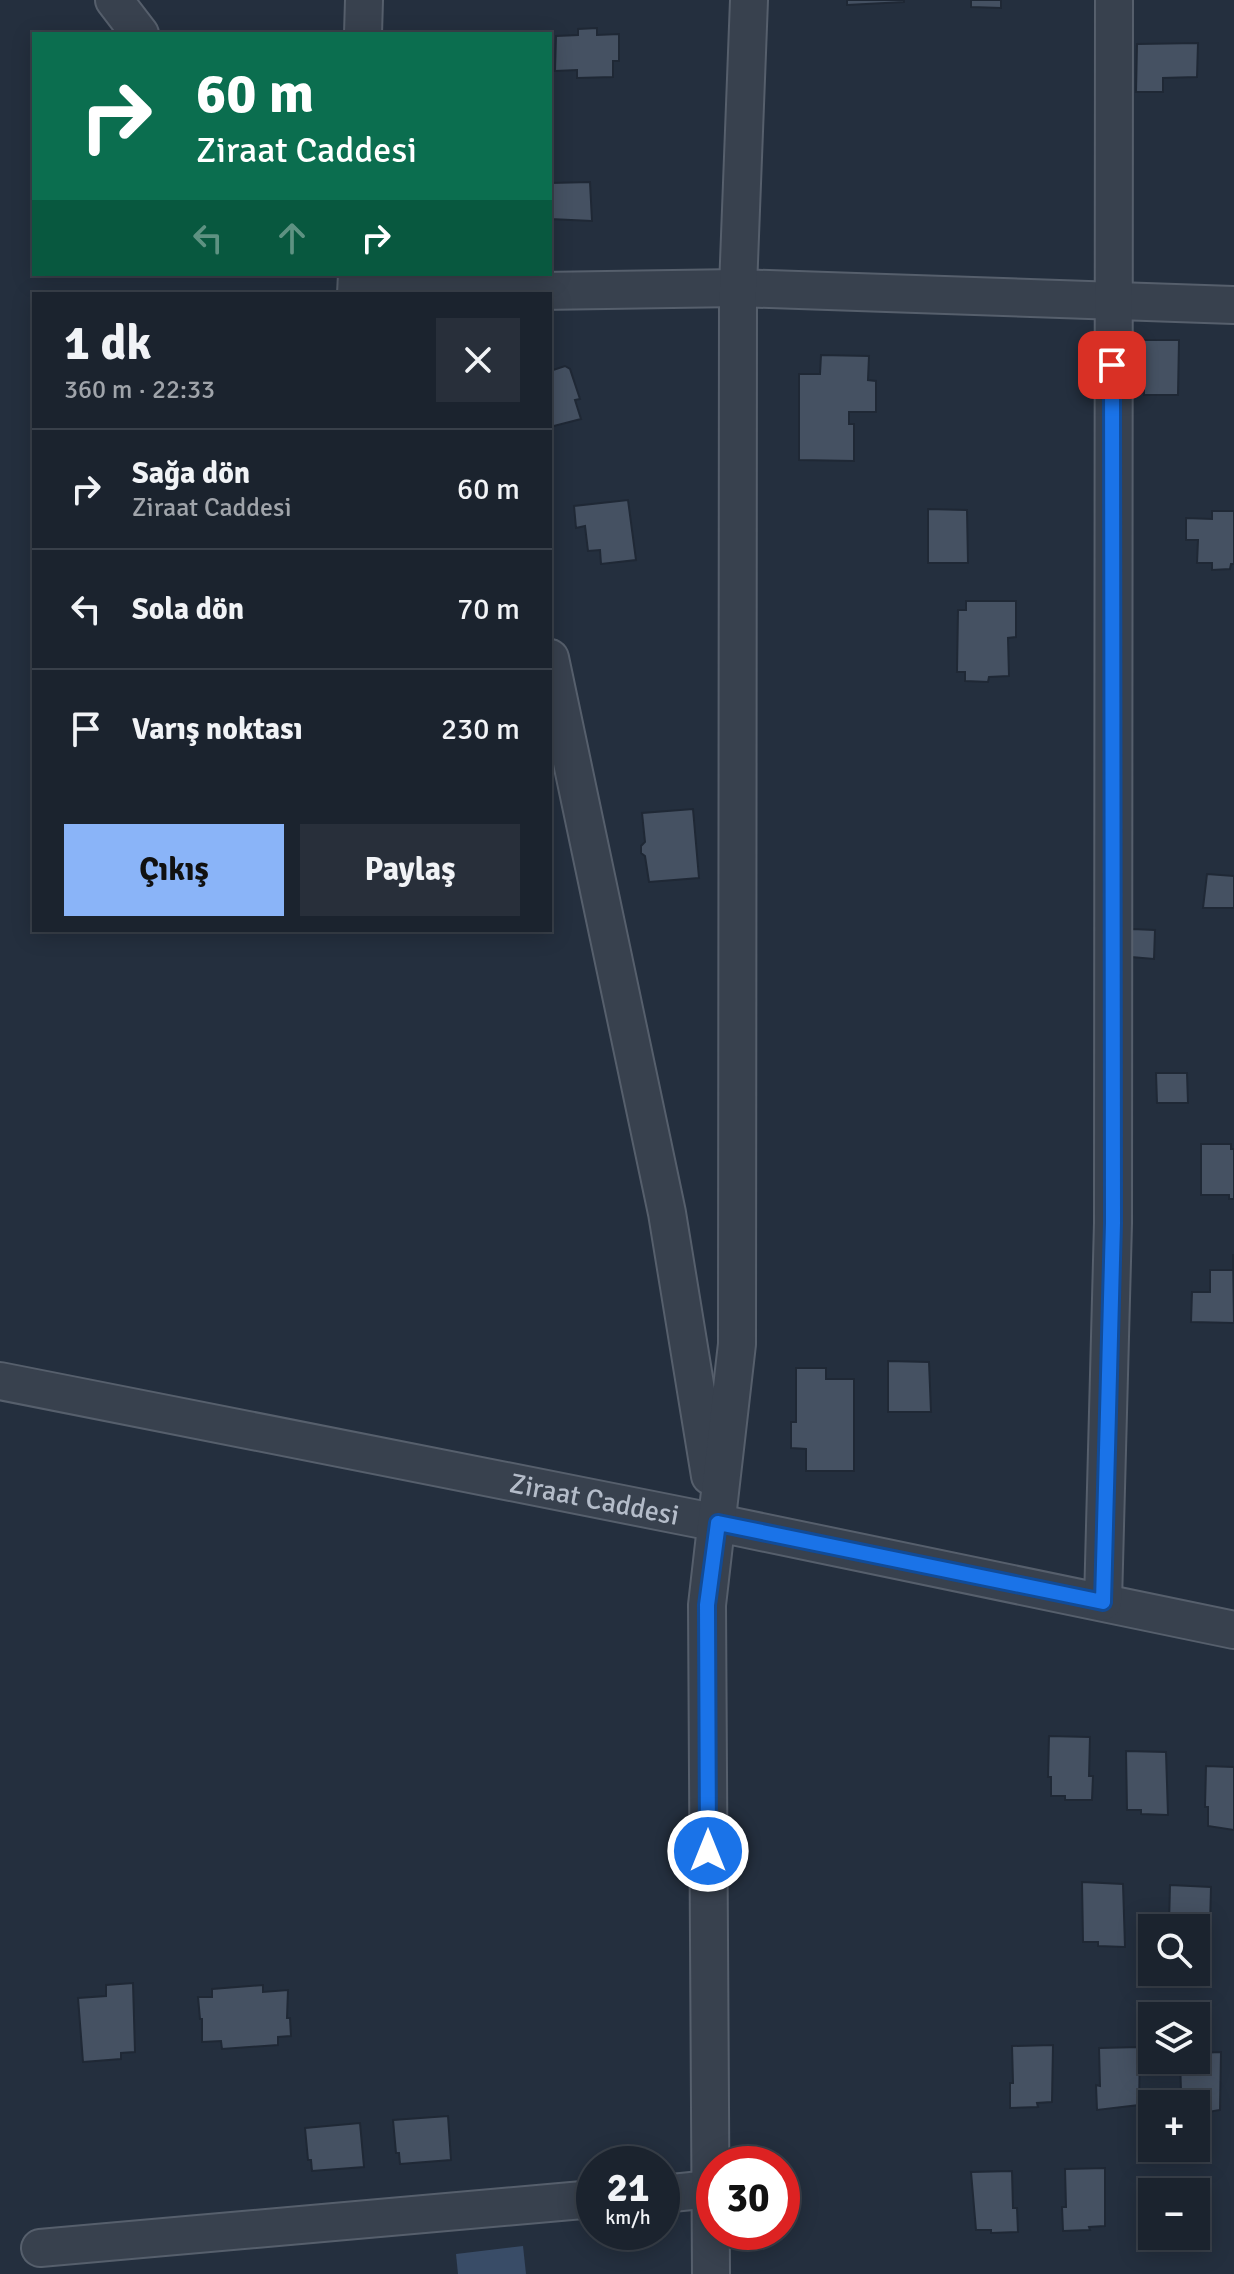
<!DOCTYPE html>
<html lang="tr">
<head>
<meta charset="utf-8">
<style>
  body { margin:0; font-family:Signika,sans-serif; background:#282f3a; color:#f1f3f6; height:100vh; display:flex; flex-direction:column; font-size:30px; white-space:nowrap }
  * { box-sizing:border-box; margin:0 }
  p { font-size:26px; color:#a0a4aa }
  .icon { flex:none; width:44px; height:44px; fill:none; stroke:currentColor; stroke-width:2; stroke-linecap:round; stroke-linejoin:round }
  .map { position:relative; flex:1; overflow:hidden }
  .sheet { position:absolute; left:32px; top:292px; width:520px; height:640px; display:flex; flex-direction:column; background:#1b232e; border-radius:0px; box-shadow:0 4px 20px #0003,0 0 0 2px #39404a }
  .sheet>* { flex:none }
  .top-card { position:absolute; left:32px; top:32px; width:520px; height:244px; border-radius:0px; box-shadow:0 4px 20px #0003,0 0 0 2px #39404a; background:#0b6e4f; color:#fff; overflow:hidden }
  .fabs { position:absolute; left:1138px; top:1914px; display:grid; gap:16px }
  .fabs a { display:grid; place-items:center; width:72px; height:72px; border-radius:0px; background:#1b232e; box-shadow:0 4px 20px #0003,0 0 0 2px #39404a; font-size:40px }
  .speed { position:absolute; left:576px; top:2146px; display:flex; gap:16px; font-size:40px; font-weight:700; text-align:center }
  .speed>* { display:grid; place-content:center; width:104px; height:104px; border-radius:50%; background:#1b232e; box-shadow:0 4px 20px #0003,0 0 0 2px #39404a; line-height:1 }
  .speed small { font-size:20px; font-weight:400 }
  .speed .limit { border:12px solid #d22; background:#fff; color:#111 }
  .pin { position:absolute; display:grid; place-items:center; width:68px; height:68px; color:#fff; margin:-34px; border-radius:16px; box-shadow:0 4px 12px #0006 }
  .me { position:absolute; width:88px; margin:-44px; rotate:0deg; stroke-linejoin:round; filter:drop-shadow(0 0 6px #0008) }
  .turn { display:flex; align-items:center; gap:28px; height:168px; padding:0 32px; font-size:36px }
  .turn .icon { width:104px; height:104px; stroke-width:2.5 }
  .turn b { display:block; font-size:56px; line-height:68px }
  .lanes { display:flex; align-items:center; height:76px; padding:0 32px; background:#0003; justify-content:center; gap:40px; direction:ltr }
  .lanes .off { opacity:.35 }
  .round { display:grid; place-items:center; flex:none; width:84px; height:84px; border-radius:0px; background:#282f3a }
  .head { display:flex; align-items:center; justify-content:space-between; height:136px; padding:0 32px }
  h1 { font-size:48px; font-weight:700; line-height:60px }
  .action { display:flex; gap:16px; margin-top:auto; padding:16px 32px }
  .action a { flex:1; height:92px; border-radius:0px; background:#8ab4f8; color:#111; font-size:32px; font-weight:700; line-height:92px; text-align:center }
  .action a+a { background:#282f3a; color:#f1f3f6 }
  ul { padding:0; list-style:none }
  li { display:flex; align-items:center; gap:24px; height:120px; padding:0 32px; border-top:2px solid #39404a }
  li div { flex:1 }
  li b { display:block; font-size:30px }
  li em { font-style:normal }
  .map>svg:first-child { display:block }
</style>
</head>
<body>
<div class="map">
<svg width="1234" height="2274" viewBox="0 0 1234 2274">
  <rect width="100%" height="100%" fill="#242f3e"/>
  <!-- water -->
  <path fill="#394c67" d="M523,2246l3,28h-68l-2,-20z"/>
  <!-- building -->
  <path fill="#455162" stroke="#1f2835" stroke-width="2" d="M847,0h57v2l-57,3z
    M971,0h30v8l-30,-1z
    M597,28v7l22,-1v27h-6v16l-36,1v-8l-22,1 1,-35 22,-1v-6z
    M1198,43l-1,34 -34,1v14h-27l1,-48z
    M590,182l2,39 -42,-2v-36z
    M1144,340h35l-1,55h-34v-18l-3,-1z
    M821,355l48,1 -1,24 8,1v31h-27v12h5v37l-55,-1v-86h21z
    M565,366l5,3 10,30 -5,1 6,19 -31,8v-56z
    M628,500l8,60 -35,4 -1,-14 -12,1 -3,-25 -9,2 -2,-22z
    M928,509l39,1 1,53h-40z
    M1212,511h22v53h-3l-1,5 -18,1v-7h-15l1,-23h-12v-22l26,1z
    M966,601h50v36l-8,1 1,38 -20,1 -1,5 -23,-1v-9h-8l1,-62h8z
    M693,809l6,69 -50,4 -4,-26 -4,-3v-7l4,-4 -3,-29z
    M1207,874l27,2v32h-31z
    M1132,929l23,1 -1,29 -23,-2z
    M1156,1073h31l1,30h-31z
    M1201,1144h30v5h3v50h-5v-4h-28z
    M1233,1254l1,69 -43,-1 1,-30h18v-22h23z
    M888,1361l41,1 2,50h-43z
    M796,1368h30v11h28v92h-48v-22l-15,-1v-26h5z
    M1049,1736l41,1 -1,39h4l-1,24h-27v-4h-14v-19h-3z
    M1126,1751l40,1 2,63 -27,-1v-4h-14z
    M1206,1766l28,1v63l-26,-4v-19h-3z
    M1082,1882l41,2 2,63 -27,-1v-4h-15z
    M1170,1885l41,2 -1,40h-3l-1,19 -10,-1v-17h-31v-4h4z
    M133,1983l2,69 -14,1v6l-38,3 -5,-64 28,-2v-11z
    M263,1985v7l25,-2 -1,28h3l1,18 -13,1v8l-56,4 -1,-8 -19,1v-23h-2l-2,-22h14v-8z
    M1053,2045l-1,57 -15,1 1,4 -28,1v-25h3l-1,-37z
    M1140,2047l-1,58 -42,5 -1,-25 4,1 -1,-38z
    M1221,2052l-1,58 -24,4v-10h-18l-1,-14 4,1 -1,-31h16v-7z
    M448,2116l3,44 -51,4 -1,-11h-3l-3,-33z
    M360,2123l4,44 -52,4 -1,-11h-3l-3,-32z
    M1105,2168v58l-16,1 1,3 -27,1 -1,-24h4l-1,-38z
    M1012,2171l1,37h4l1,24 -27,1v-3h-15l-5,-58z"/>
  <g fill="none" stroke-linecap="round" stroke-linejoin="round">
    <defs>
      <g id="minor">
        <path d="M114,0l26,34"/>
        <path d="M363,34l1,-34"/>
        <path d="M357,274l-1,20 382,-6 496,17"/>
        <path d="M550,658l117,555 43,263"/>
        <path id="s1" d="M0,1381l718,142 516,107"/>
        <path d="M1103,1602l10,-379 1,-1223"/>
        <path d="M662,2194l49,-5"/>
        <path d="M40,2248l554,-49"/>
        <path d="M711,2274l-4,-669 30,-261 1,-1056 11,-288"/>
      </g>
    </defs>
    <!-- minor casing -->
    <use href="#minor" stroke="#565f6c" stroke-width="40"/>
    <!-- minor -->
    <use href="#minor" stroke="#38414e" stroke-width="36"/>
  </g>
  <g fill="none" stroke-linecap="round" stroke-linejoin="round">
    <defs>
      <path id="route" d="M708,1851l-1,-246 11,-82 385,79 10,-379 -1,-858"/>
    </defs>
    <!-- route casing -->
    <use href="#route" stroke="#114b97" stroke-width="20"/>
    <!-- route -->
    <use href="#route" stroke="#1a73e8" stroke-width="14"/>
  </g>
  <g text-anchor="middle" stroke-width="6" stroke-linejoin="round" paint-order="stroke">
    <!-- street labels -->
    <g font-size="28" fill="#b4bcc9" stroke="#1d2633">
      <text dy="10" stroke="none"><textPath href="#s1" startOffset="606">Ziraat Caddesi</textPath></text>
    </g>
  </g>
</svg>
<div class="fabs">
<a><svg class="icon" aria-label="search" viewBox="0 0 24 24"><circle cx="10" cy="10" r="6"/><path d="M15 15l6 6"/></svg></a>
<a><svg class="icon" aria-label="layers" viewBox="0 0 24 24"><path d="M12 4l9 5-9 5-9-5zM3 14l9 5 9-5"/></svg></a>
<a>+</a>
<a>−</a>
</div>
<div class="speed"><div>21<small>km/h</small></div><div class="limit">30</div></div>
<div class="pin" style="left:1112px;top:365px;background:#d93025"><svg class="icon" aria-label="arrive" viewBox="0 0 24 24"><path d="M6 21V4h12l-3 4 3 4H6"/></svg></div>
<svg class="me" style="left:708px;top:1851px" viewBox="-20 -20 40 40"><circle r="17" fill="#1a73e8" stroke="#fff" stroke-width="3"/><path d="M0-11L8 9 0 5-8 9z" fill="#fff"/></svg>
<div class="top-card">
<div class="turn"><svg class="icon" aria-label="right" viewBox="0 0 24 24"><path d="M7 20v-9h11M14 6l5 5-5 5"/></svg><div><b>60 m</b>Ziraat Caddesi</div></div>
<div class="lanes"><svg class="icon off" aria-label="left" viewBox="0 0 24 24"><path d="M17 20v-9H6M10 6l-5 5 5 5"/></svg><svg class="icon off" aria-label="ahead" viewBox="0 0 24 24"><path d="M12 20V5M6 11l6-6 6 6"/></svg><svg class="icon" aria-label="right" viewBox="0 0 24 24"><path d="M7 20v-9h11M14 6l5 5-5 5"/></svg></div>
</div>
<section class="sheet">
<div class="head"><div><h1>1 dk</h1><p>360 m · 22:33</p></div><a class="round"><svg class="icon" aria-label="close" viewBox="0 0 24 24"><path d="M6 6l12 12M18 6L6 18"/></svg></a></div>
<ul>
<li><svg class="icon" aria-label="right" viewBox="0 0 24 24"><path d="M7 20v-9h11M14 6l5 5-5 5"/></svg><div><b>Sağa dön</b><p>Ziraat Caddesi</p></div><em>60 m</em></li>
<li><svg class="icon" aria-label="left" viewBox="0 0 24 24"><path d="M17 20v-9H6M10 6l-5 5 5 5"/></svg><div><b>Sola dön</b></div><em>70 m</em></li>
<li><svg class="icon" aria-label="arrive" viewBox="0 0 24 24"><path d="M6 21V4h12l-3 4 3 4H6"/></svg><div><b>Varış noktası</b></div><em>230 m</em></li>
</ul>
<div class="action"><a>Çıkış</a><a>Paylaş</a></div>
</section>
</div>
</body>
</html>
